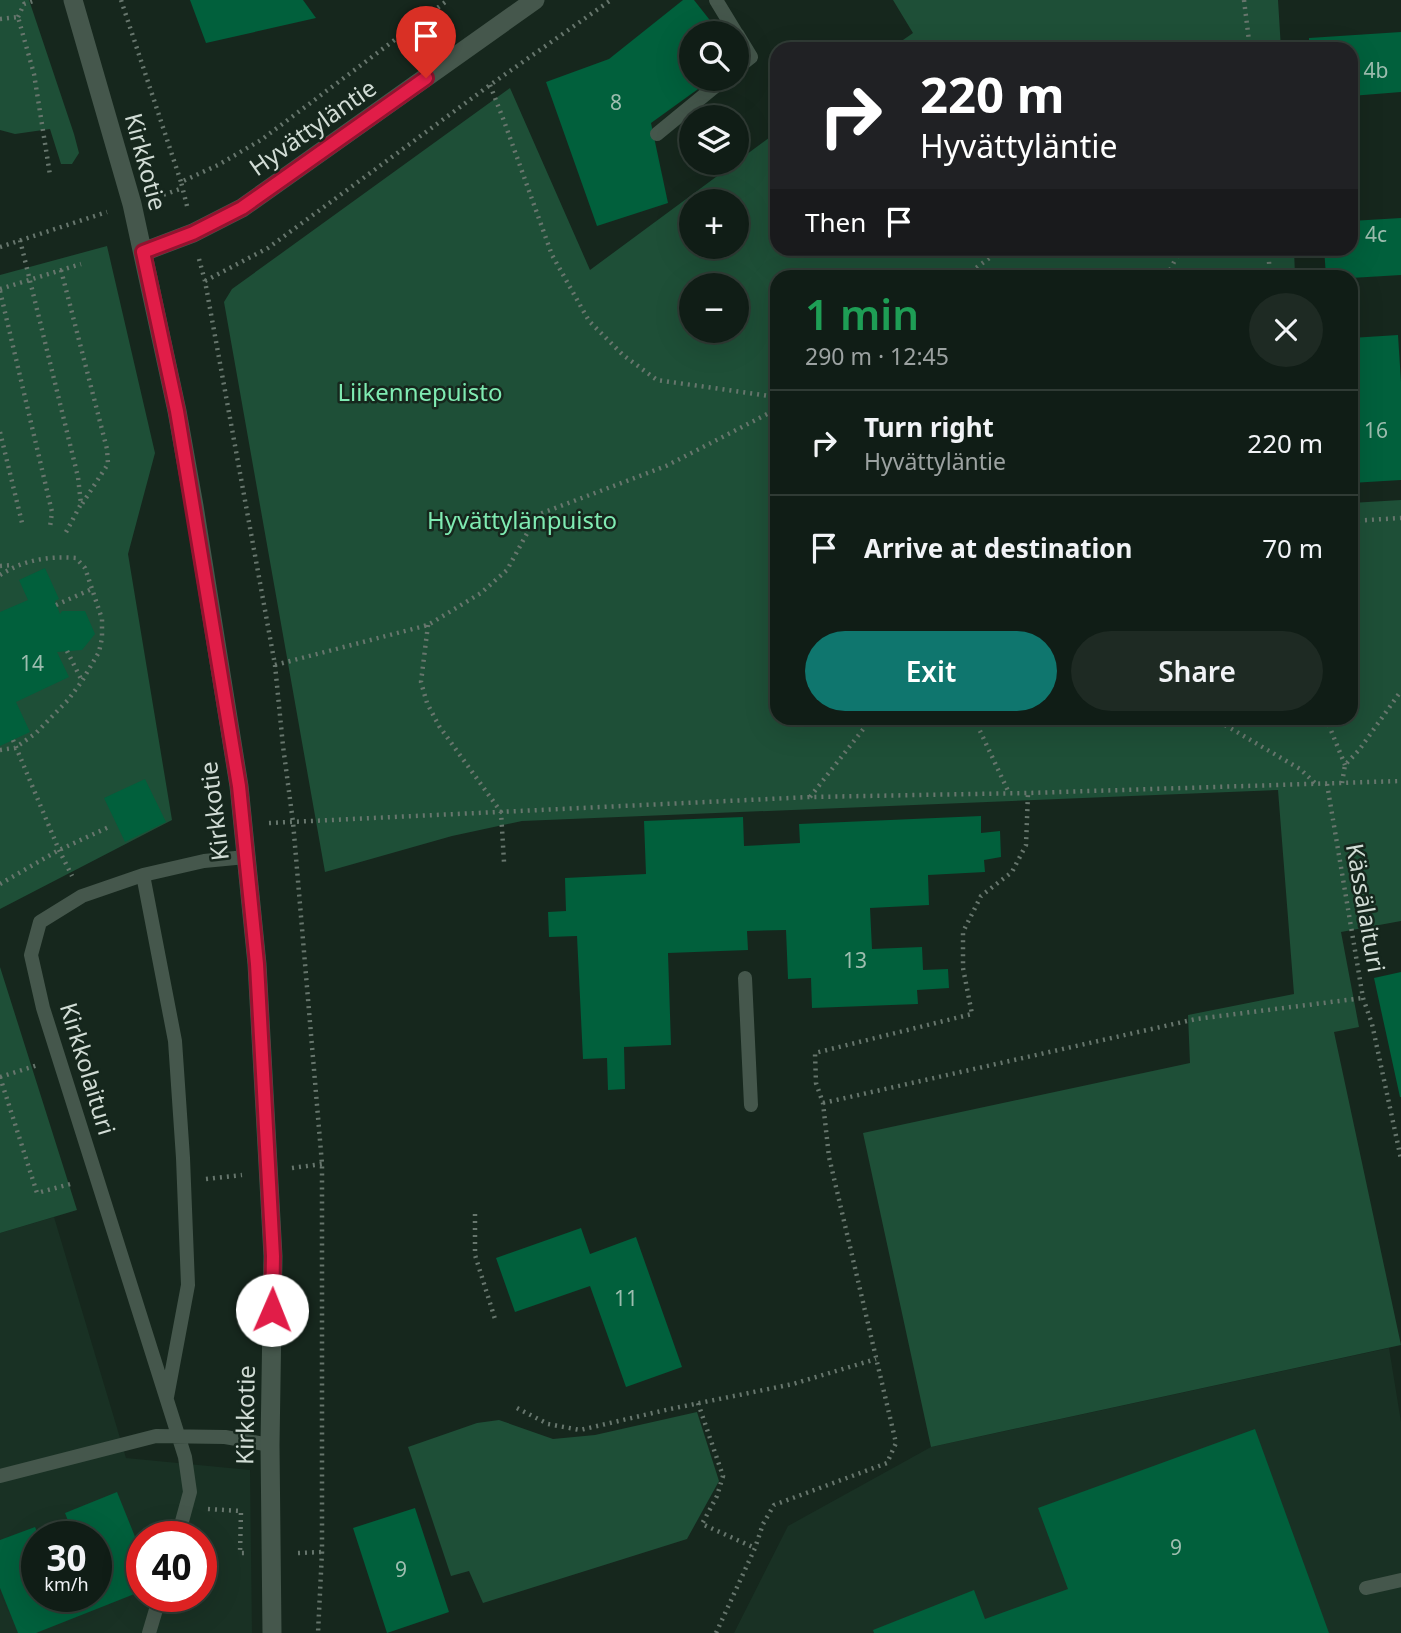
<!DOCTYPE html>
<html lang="en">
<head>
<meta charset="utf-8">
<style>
  body { margin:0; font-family:"Noto Sans",sans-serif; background:#1e2a23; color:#f1f3f6; height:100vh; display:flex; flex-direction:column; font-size:26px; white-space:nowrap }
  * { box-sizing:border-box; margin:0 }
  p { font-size:23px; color:#9ca2a1 }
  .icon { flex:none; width:38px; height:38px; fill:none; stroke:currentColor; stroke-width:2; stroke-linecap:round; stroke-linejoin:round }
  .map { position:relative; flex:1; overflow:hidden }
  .side { position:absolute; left:770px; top:270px; width:588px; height:455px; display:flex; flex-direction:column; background:#101d16; border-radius:21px; box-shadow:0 7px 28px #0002,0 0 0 2px #303b35 }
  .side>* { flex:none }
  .top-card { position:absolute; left:770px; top:42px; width:588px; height:214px; border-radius:21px; box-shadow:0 7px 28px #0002,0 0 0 2px #303b35; background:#202124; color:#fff; overflow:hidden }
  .buttons { position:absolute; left:679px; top:21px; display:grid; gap:14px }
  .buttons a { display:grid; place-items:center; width:70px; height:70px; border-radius:50%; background:#101d16; box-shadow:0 7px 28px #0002,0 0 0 2px #303b35; font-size:35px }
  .speed { position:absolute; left:21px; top:1521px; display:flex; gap:14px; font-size:35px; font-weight:700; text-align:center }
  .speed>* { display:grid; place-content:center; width:91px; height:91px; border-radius:50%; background:#101d16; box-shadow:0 7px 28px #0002,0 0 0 2px #303b35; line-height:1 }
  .speed small { font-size:18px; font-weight:400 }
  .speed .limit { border:10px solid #d22; background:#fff; color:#111 }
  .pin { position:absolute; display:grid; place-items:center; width:60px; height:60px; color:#fff; margin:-72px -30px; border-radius:50% 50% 50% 0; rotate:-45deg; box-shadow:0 0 7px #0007 }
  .pin .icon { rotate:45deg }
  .me { position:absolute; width:77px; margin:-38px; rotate:1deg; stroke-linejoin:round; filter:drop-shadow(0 0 5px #0008) }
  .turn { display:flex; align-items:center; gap:24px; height:147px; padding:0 35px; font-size:32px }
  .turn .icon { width:91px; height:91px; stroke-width:2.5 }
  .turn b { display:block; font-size:49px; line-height:60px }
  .then { display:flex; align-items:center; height:66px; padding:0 35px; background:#0003; gap:14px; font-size:26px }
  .round { display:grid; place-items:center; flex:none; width:74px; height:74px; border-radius:37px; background:#1e2a23 }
  .overview { display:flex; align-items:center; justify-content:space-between; height:119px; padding:0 35px }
  h1 { font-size:42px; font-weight:600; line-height:52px; color:#1e9e55 }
  .action { display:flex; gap:14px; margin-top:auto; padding:14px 35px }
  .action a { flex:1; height:80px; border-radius:42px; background:#0f766e; color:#fff; font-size:28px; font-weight:600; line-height:80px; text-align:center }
  .action a+a { background:#1e2a23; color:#f1f3f6 }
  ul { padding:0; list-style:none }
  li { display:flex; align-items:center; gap:21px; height:105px; padding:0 35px; border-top:2px solid #303b35 }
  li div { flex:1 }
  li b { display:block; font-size:26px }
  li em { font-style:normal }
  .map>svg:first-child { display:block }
</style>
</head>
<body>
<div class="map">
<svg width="1401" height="1633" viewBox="0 0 1401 1633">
  <rect width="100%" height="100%" fill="#16271d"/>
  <!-- built -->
  <path fill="#193124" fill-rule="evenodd" d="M54,1217l72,241 124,12 2,163h-252v-400zM37,1536h59v60h-59zM142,1536h59v60h-59z
    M1389,1348l12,74v211h-667l54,-107 143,-79z"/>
  <!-- green -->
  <path fill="#1e4f37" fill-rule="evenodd" d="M0,0h29l45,134 5,19 -7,11h-11l-11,-35 -35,5 -15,-4z
    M893,0h385l3,49h-391l23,-16z
    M510,88l80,182 187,-138v116l517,1 1,27h-518v442h574v-215l50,-3v421l-60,11 18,95 -25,5 67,313 -470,102 -68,-314 327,-70 -2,-48 106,-21 -16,-204 -756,31 -70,15 -127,36 -101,-570 8,-13zM737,201v46h-46v-46zM737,285v46h-46v-46z
    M107,246l48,207 -27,101 44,266 -172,89v-634z
    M0,967l77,243 -77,23z
    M697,1412l22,69 -32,58 -204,64 -14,-32 -18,5 -43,-129 69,-24 22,-3 54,19 42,-4z"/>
  <!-- building -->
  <path fill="#01603c" d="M190,0h113l13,18 -110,25z
    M683,0h11l26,33h-29v46h21l-61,44 17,80 -71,23 -51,-144 63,-23z
    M1401,32v60l-50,4v-47h-42v-11z
    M1401,218v57l-50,3v-2h-25l-2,-28h27v-27z
    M1398,335l3,47v98l-50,3v-145z
    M45,568l14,31 -4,2 5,13 2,-3h23l10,23 -13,16 -25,2 12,25 -53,25 14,30 -30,14v-134l28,-12 -9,-20z
    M145,779l21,43 -41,20 -21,-44z
    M981,816v17l19,-2 1,26 -17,3 1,12 -57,3 1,30 -59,3 2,41 50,-2 1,23 25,-1 1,19 -32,2 1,14 -106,4 -1,-30 -23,1 -2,-49 -39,1 1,19 -80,3 3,92 -47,2 1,42 -17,1 -1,-32 -24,1 -6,-123 -28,1 -1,-25 18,-1 -1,-33 81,-4 -2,-53 99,-4 1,29 56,-3 -1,-19z
    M1401,972v125h-1l-26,-119z
    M581,1228l9,26 46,-17 46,130 -56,20 -36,-101 -75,26 -19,-54z
    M1255,1429l74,204h-455l-1,-3 101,-40 11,29 83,-30 -30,-81z
    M117,1492l25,62v37l-106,42h-18l-18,-45v-48l35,-13 4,9h-2v60h59v-60h-22l-9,-23z
    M415,1508l34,104 -62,21 -34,-105z"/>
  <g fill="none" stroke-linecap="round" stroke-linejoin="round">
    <!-- path -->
    <path stroke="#67766d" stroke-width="4.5" stroke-dasharray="2 5" stroke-linecap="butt" d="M121,0l60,182
      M1244,0l6,49
      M18,17l6,-13 12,-4
      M0,19l18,-2 16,57 16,101
      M490,85l14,36 48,134 37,66 34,34 34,25 120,17
      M157,197l26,-9
      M187,206l-6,-24 37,-17 43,-25 187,-140
      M20,240l58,237 3,27 -16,30
      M0,247l107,-35
      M1268,248l2,28
      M199,259l6,22 70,384 8,81 10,76 29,342v388l-4,81
      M61,270l46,179 1,15 -26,40
      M965,276l38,-28
      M1167,276l14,-28
      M205,281l63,-33 222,-163 121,-85
      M0,289l81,-25
      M0,291l52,221 -2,15
      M0,432l23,95
      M1351,521l50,-3
      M0,566l13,-1
      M0,575c24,-15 47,-19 76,-17l9,10 17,51v19l-3,14 -17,29 -14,19 -32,33 -21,15 -15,2
      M56,605l36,-16
      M428,625l-7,57 6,21 12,23 62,86 3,50
      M67,651l15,30
      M275,665l153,-40 53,-32 26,-23 30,-55 129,-49 111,-57
      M974,718l35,75
      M1213,718l87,51 15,14
      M1326,718l19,47
      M13,740l46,110 13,26
      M1342,783l3,-18 14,-15 42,-59
      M1327,784l36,214 9,26 29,135
      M810,797l62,-79
      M269,823l541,-26 218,-4 373,-12
      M0,884l59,-34 52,-24
      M0,1077l37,116 37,-10
      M0,1077l38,-12
      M823,1103l373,-84 167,-21
      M292,1168l30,-4
      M206,1179l36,-4
      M475,1214v41l20,64
      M698,1403l25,73 -6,20 -15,28 53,24
      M517,1408l31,16 32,6 90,-21 123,-25 83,-25
      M208,1509l33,2 -1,42h7
      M298,1553l24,-1
      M716,1633l39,-85 8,-24 11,-19 113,-42 9,-20 -67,-286 -6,-54 -7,-20 -1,-30 157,-39 -9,-46v-36l18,-36 31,-24 14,-27 2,-52"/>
    <!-- service -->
    <path stroke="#45574c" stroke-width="14" d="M716,0l20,33
      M737,34l14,23 -14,11
      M657,134l67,-55
      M143,875l32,166 8,117 5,127 -21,112
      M745,978l6,127
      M0,1476l156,-40 69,1 45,8
      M178,1536l12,-44 -5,-35 -142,-449 -12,-53 9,-33 42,-26 61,-21 61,-14 42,-4
      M1366,1588l35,-8
      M149,1633l11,-37"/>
    <!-- tertiary -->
    <path stroke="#45574c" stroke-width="19" d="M73,0l59,204 45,207 17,95 45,280 18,178 16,292 -3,189 2,188
      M143,252l50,-19 49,-25 293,-208"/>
  </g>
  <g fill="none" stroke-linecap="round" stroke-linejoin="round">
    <defs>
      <path id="route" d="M272,1310l1,-54 -16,-292 -18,-178 -62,-375 -34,-159 50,-19 49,-25 184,-130"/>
    </defs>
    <!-- route casing -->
    <use href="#route" stroke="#92132f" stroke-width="18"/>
    <!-- route -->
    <use href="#route" stroke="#e11d48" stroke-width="12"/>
  </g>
  <g text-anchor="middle" stroke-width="5" stroke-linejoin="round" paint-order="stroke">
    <!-- number labels -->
    <g font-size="21" fill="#9dbdaf">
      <text x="1376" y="78">4b</text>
      <text x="616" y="110">8</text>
      <text x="1376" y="242">4c</text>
      <text x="1376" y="438">16</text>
      <text x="32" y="671">14</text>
      <text x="855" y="968">13</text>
      <text x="626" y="1306">11</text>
      <text x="1176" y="1555">9</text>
      <text x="401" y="1577">9</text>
    </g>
    <!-- street labels -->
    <g font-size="24" fill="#d1dcd5" stroke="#16271d">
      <text transform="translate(313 128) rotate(-35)" y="8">Hyvättyläntie</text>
      <text transform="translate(145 162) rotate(75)" y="8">Kirkkotie</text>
      <text transform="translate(215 811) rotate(-97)" y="8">Kirkkotie</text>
      <text transform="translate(1365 908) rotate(80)" y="8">Kässälaituri</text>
      <text transform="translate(87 1069) rotate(73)" y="8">Kirkkolaituri</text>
      <text transform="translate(246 1415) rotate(-89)" y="8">Kirkkotie</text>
    </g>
    <!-- park labels -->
    <g font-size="24" fill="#7febb2" stroke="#16271d">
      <text x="420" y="401">Liikennepuisto</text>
      <text x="522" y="529">Hyvättylänpuisto</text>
    </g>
  </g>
</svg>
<div class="buttons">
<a><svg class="icon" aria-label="search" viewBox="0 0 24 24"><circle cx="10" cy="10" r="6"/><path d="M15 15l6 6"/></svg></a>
<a><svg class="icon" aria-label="layers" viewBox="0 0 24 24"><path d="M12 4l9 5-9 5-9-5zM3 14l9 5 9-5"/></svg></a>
<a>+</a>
<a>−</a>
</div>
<div class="speed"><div>30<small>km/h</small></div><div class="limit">40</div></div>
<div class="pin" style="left:426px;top:78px;background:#d93025"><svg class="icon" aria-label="arrive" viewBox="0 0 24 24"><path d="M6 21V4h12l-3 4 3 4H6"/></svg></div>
<svg class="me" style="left:272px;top:1310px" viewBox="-20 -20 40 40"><circle r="19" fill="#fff"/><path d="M0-13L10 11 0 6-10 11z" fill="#e11d48"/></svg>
<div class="top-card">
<div class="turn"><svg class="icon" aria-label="right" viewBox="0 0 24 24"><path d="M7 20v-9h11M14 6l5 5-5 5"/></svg><div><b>220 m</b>Hyvättyläntie</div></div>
<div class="then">Then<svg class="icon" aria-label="arrive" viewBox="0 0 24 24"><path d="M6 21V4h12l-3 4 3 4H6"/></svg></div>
</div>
<section class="side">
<div class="overview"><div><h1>1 min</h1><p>290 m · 12:45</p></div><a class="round"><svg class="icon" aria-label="close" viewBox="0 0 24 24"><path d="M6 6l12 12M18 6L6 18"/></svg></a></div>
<ul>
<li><svg class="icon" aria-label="right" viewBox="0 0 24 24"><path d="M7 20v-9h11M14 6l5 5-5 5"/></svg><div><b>Turn right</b><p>Hyvättyläntie</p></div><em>220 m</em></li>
<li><svg class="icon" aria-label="arrive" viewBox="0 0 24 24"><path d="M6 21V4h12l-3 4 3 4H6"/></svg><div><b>Arrive at destination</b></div><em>70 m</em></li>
</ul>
<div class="action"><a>Exit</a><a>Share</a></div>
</section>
</div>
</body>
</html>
